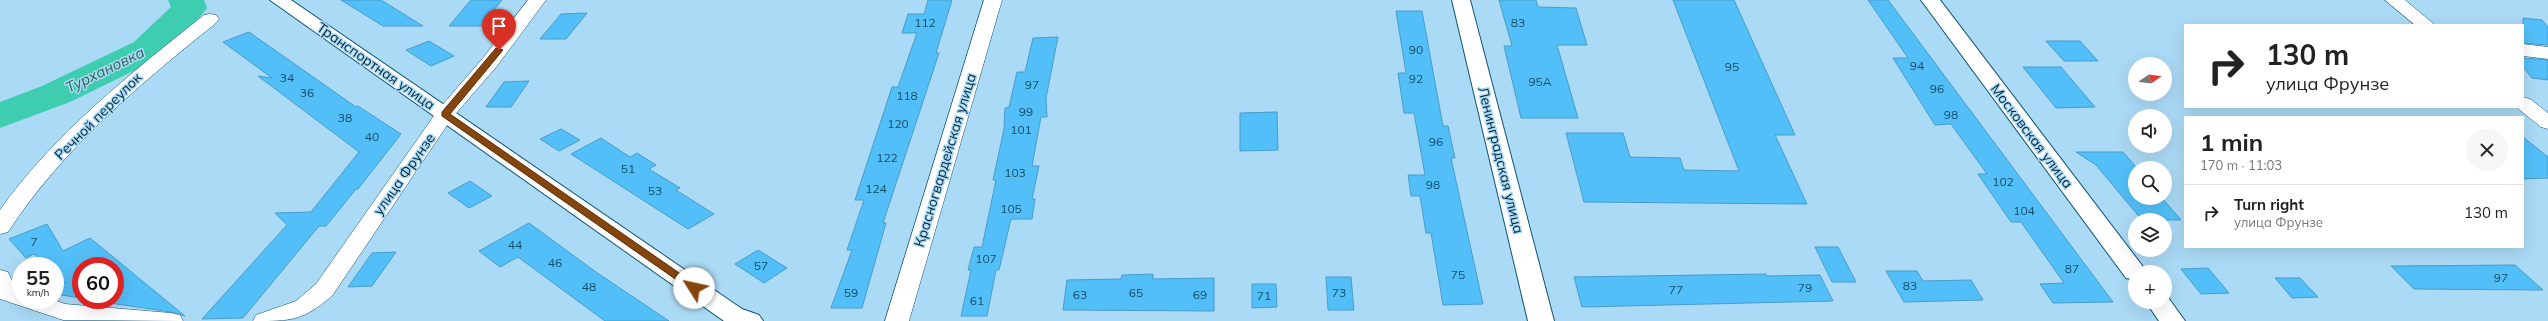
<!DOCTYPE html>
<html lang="en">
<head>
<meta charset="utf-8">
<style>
  body { margin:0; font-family:Mulish,sans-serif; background:#f6f6f6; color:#222; height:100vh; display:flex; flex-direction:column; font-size:15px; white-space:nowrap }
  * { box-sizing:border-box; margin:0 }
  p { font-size:13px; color:#767676 }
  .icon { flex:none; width:22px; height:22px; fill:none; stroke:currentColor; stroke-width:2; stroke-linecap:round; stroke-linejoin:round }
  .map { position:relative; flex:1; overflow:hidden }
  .side { position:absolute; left:2184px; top:116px; width:340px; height:132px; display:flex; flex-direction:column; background:#fff; border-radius:0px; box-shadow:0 4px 16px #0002 }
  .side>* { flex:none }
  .hud { position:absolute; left:2184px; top:24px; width:340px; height:84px; border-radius:0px; box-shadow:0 4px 16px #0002; background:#fff; color:#222; overflow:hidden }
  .needle { width:26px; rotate:77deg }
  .buttons { position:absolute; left:2128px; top:57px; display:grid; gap:8px }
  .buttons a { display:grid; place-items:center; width:44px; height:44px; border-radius:50%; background:#fff; box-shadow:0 4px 16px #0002; font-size:20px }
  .speed { position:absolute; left:12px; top:257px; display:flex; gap:8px; font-size:20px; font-weight:700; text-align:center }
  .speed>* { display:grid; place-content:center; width:52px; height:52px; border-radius:50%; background:#fff; box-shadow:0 4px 16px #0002; line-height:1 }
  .speed small { font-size:10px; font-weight:400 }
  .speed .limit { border:6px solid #d22; background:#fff; color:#111 }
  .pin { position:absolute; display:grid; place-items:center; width:34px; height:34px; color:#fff; margin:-41px -17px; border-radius:50% 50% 50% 0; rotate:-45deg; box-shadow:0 0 4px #0007 }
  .pin .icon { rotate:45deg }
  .me { position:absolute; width:44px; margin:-22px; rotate:305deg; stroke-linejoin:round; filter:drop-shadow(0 0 3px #0008) }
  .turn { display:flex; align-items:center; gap:14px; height:84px; padding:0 16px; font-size:18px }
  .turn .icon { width:52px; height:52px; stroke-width:2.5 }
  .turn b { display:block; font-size:28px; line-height:34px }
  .round { display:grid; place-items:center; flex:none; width:42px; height:42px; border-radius:21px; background:#f6f6f6 }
  .summary { display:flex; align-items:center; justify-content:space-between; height:68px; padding:0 16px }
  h1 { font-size:24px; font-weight:700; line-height:30px }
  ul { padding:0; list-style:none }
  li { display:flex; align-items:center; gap:12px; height:56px; padding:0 16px; border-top:1px solid #e0e0e0 }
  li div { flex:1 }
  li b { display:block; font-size:15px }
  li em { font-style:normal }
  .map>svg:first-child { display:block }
</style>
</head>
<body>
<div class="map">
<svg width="2548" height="321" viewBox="0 0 2548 321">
  <rect width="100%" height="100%" fill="#abdaf6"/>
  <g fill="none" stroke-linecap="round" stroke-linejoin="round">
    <!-- river -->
    <path fill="#3ecdae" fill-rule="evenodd" d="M168,0h36l3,8 -22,28 -25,22 -90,44 -70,26v-26l42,-16 92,-44 37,-35z"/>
  </g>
  <!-- building -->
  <path fill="#53bff8" stroke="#499cc9" d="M341,0h40l42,26h-40z
    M471,0h31l-21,26h-32z
    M928,0h24l-16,53h3l-56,170h3l-24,85h-31l21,-58h-5l17,-50h-9l37,-113h6l19,-54h-15l6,-19h16z
    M1499,0h37l2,7 38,1 11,37h-30l21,73h-57l-17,-72h8z
    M1673,0h61l61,135h-20l32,69 -223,-2 -18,-69h57l7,24 50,1 4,12 55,1z
    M1868,0h20l225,302 -60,1 -13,-19 24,-1 -43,-61h-10l-33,-48h9l-36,-50 -16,1 -42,-67h15z
    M1396,11h26l21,115h5l7,32h-4l32,146 -40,1 -12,-72h-5l-6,-37h-9l-3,-21h17l-11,-62h-10l-6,-40h8z
    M587,13l-21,26h-26l21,-25z
    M2523,18l19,2 6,7v18l-25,-2z
    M249,32l107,75 2,-1 43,28 -43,55h-2l-30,37h-7l-76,92 -41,1 85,-94 -12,-12 36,-1 48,-60 -101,-76 14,2 -49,-36z
    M1058,37l-12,61 1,19h-6l-9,49h7l-7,33h3l-3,20h-21l-12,51h-3l-9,46h-26l10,-46h-3l6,-23h8l14,-67h-3l11,-51 1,-21 4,-1 8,-35h8l8,-34z
    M429,41l25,15 -23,10 -25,-16z
    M2046,41h34l18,20h-34z
    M2523,58l25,2v20l-16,-2 -9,-11z
    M2023,67h38l34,40 -39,1z
    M529,81l-18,26h-25l18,-25z
    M1277,112l1,38 -38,1v-38z
    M561,129l19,11 -21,11 -19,-12z
    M2523,137l25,20v21l-25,1z
    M601,138l29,19 7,-4 19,12 -7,4 31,19 -4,2 38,24 -26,15 -117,-75z
    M2076,152h47l14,16 -2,30h27l19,22h-39l-46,-55z
    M470,181l22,15 -23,12 -21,-15z
    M529,223l67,49 73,49h-64l-87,-64 -18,10 -21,-16z
    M47,224l16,27 27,-13 95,78 -14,-4 -82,-12h26v-34h-34v32l-26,-4v-6l10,-5 -10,-10v-7h-8l-13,-12 -8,4 -17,-19z
    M1815,247h23l18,35h-24z
    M758,250l29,18 -23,15 -29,-19z
    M396,252l-24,34 -24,1 24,-34z
    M2515,265l28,25 -129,-1 -23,-23z
    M2208,268l21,25 -28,1 -20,-25z
    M1886,271h31l6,10 48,-1 12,20 -79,2z
    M1153,274v5l61,-1v33l-151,-1 4,-30 54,-1 1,-4z
    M1766,274l1,2 53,-1 13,26 -251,6 -8,-30z
    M1326,277h25l3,33h-26z
    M2275,278h25l18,19 -26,1z
    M1252,284h24l1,23 -25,1z"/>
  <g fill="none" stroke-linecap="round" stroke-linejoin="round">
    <defs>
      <path id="street" d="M528,0h18l-49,66 -45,52 -120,178c-30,25 -40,25 -79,25l3,-6 40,-14 20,-17 122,-174 45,-52z
        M984,0h18l-93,321h-24z
        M2385,0h20l30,25h-20z
        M210,14l6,1 3,4 -3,4c-76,61 -154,126 -208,209l-8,2v-24c53,-75 132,-138 204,-195z
        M2523,44l25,3v12l-25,-3z
        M2523,97l7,2 18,14v16l-7,-2 -25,-20h7z
        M0,270l8,2 7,15 6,2v11h33l11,4 106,9 9,2 3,6 -120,-1 -63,-21z"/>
      <path id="secondary" d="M1452,0h18l84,321h-26z
        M1921,0h19l207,272h-12v8l-9,-2z
        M2165,295l2,1 18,25h-26l-13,-19h19z"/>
      <path id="primary" d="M270,0h21l451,309 17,6 4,6h-39z"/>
    </defs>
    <!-- street casing -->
    <use href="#street" stroke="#0f5475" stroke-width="1"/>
    <!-- secondary casing -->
    <use href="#secondary" stroke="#0f5475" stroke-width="2"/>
    <!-- primary casing -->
    <use href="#primary" stroke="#0f5475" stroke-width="2"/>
    <!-- street -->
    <use href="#street" fill="#fff" fill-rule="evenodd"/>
    <!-- secondary -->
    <use href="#secondary" fill="#fff" fill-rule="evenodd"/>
    <!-- primary -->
    <use href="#primary" fill="#fff" fill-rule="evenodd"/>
  </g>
  <!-- route -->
  <path fill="#85450d" stroke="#562d08" d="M496,48l7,2 -53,64 248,172v4h-7l-249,-174v-4z"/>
  <g text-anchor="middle" stroke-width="3" stroke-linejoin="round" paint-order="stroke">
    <!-- number labels -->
    <g font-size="12" fill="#164c67">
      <text x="925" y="27">112</text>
      <text x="1518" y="27">83</text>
      <text x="1416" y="54">90</text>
      <text x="1917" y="70">94</text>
      <text x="1732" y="71">95</text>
      <text x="287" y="82">34</text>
      <text x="1416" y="83">92</text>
      <text x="1540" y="86">95А</text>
      <text x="1032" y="89">97</text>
      <text x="1937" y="93">96</text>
      <text x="307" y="97">36</text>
      <text x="907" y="100">118</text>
      <text x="1026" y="116">99</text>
      <text x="1951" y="119">98</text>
      <text x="345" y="122">38</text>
      <text x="898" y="128">120</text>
      <text x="1021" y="134">101</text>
      <text x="372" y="141">40</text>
      <text x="1436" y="146">96</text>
      <text x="887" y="162">122</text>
      <text x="628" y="173">51</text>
      <text x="1015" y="177">103</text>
      <text x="2003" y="186">102</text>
      <text x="1433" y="189">98</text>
      <text x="876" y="193">124</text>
      <text x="655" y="195">53</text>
      <text x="1011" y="213">105</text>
      <text x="2024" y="215">104</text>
      <text x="34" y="246">7</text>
      <text x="515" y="249">44</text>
      <text x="986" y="263">107</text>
      <text x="555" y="267">46</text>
      <text x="761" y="270">57</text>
      <text x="2072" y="273">87</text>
      <text x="1458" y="279">75</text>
      <text x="2501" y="282">97</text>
      <text x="1910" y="290">83</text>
      <text x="589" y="291">48</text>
      <text x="1805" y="292">79</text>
      <text x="1676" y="294">77</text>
      <text x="851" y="297">59</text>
      <text x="1136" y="297">65</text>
      <text x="1339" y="297">73</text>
      <text x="1080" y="299">63</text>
      <text x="1200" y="299">69</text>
      <text x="1264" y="300">71</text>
      <text x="977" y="305">61</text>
    </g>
    <!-- street labels -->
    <g font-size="14" fill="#012537" stroke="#abdaf6">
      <text transform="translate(376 66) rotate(35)" y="5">Транспортная улица</text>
      <text transform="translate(98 116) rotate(-45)" y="5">Речной переулок</text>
      <text transform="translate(2032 136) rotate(53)" y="5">Московская улица</text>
      <text transform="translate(945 160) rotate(-73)" y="5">Красногвардейская улица</text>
      <text transform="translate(1501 160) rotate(76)" y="5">Ленинградская улица</text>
      <text transform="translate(404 174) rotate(-55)" y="5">улица Фрунзе</text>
    </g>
    <!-- water labels -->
    <g font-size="15" font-style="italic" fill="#2b6355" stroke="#abdaf6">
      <text transform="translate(105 70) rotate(-26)" y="5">Турхановка</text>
    </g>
  </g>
</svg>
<div class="buttons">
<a><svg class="needle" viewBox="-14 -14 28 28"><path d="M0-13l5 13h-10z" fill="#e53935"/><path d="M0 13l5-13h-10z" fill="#767676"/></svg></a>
<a><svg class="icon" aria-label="sound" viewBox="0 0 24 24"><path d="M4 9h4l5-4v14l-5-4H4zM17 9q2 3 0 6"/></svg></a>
<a><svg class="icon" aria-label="search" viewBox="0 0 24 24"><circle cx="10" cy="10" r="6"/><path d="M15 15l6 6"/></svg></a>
<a><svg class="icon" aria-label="layers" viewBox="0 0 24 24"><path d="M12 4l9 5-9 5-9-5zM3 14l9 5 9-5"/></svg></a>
<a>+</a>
</div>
<div class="speed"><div>55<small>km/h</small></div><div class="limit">60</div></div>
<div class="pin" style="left:499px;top:50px;background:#d93025"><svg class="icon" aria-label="arrive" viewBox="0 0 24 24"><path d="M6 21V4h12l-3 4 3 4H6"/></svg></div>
<svg class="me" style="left:694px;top:288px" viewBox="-20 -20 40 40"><circle r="19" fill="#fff"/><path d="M0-13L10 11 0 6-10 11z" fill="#85450d"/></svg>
<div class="hud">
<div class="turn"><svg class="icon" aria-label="right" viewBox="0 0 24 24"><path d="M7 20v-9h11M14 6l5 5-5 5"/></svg><div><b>130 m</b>улица Фрунзе</div></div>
</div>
<section class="side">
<div class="summary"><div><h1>1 min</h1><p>170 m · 11:03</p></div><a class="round"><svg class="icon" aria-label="close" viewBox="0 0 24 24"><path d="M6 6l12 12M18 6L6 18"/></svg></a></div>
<ul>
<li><svg class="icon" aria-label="right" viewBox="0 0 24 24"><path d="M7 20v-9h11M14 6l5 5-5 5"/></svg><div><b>Turn right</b><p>улица Фрунзе</p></div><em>130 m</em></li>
</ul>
</section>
</div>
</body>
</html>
